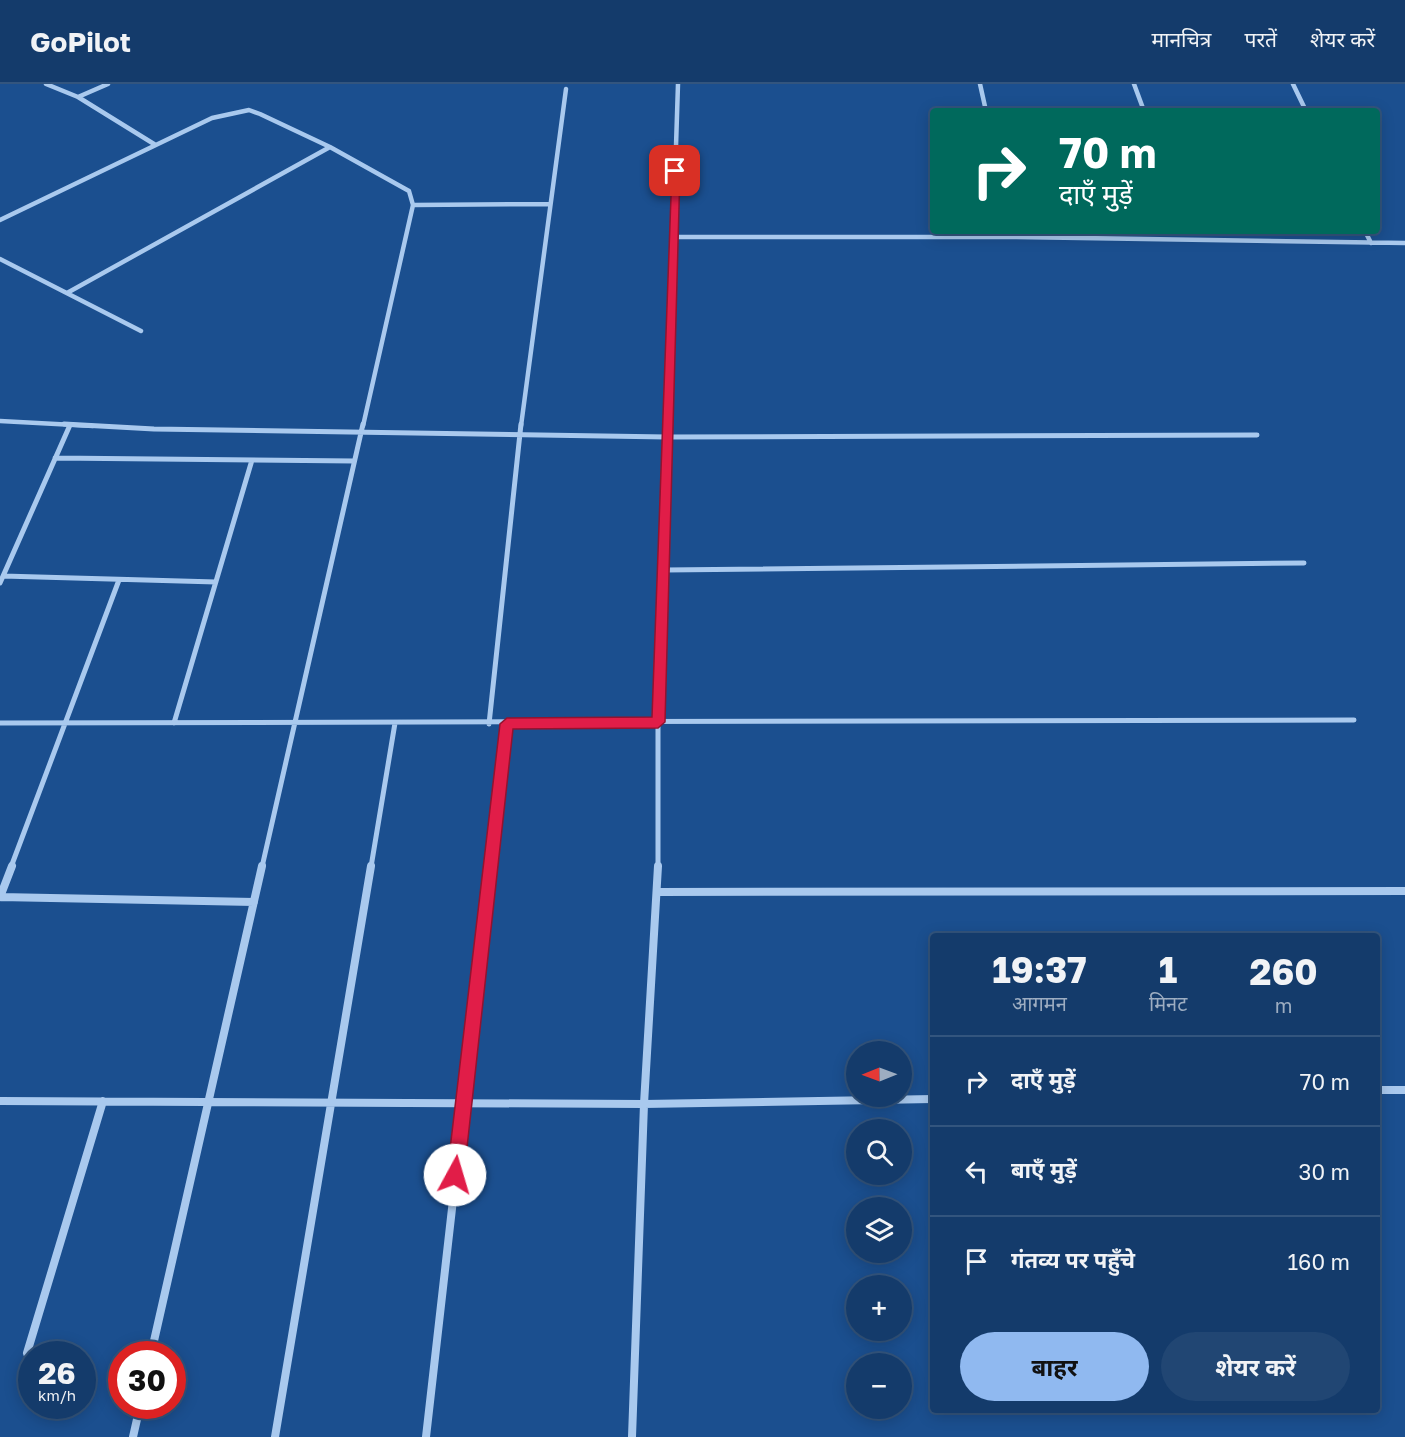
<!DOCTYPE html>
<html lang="hi">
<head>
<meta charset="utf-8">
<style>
  body { margin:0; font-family:"Golos Text","Noto Sans Devanagari",sans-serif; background:#214673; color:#f1f3f6; height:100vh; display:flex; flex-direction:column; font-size:22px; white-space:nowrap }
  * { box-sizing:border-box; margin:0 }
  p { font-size:20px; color:#9dadc1 }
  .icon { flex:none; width:33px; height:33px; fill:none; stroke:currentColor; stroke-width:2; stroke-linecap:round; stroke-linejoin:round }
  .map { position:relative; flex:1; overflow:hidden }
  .drawer { position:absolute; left:930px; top:849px; width:450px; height:480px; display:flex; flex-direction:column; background:#143b6b; border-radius:6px; box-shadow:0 3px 15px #0003,0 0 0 2px #33557e }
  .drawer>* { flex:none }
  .top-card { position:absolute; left:930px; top:24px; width:450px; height:126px; border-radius:6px; box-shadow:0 3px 15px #0003,0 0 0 2px #33557e; background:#00695c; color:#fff; overflow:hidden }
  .needle { width:39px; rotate:269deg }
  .tools { position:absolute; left:846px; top:957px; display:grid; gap:12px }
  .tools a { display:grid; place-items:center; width:66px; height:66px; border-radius:50%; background:#143b6b; box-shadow:0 3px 15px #0003,0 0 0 2px #33557e; font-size:30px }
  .speed { position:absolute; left:18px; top:1257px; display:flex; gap:12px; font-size:30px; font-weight:700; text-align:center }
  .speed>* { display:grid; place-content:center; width:78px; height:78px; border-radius:50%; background:#143b6b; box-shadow:0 3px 15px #0003,0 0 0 2px #33557e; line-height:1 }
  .speed small { font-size:15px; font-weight:400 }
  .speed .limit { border:9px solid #d22; background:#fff; color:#111 }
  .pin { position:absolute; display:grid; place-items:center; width:51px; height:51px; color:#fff; margin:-26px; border-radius:12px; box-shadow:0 3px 9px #0006 }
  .me { position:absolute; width:66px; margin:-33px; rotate:6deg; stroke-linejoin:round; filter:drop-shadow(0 0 4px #0008) }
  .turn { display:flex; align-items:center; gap:21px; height:126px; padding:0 30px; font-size:27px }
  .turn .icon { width:78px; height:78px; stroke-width:2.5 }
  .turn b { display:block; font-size:42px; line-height:51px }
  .eta { display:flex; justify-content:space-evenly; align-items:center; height:102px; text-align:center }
  .eta b { font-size:36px; font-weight:700; line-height:42px }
  .action { display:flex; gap:12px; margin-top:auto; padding:12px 30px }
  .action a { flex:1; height:69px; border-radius:36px; background:#90b9f0; color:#111; font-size:24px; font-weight:700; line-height:69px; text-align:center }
  .action a+a { background:#214673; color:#f1f3f6 }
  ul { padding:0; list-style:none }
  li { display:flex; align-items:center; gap:18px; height:90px; padding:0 30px; border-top:2px solid #33557e }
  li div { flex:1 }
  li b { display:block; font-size:22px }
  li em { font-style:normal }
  header { display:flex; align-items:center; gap:36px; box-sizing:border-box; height:84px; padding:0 30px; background:#143b6b; border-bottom:2px solid #33557e }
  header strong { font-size:28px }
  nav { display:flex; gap:33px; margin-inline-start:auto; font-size:21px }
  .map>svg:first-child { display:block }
</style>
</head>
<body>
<header>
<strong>GoPilot</strong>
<nav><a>मानचित्र</a><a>परतें</a><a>शेयर करें</a></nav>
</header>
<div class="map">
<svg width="1405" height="1353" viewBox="0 0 1405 1353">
  <rect width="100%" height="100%" fill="#1b4f8f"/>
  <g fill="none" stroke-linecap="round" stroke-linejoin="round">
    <!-- minor-far2 -->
    <path stroke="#a9c9ee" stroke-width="4.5" d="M46,0l32,13 76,47
      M980,0l6,27
      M1134,0l10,27
      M1293,0l13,27
      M78,13l30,-13
      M413,121l136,-1
      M0,136l212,-102 37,-8 11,4 70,33 79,44 4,14 -50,221
      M1365,147l6,12
      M673,153h340l392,6
      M0,175l141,72
      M67,209l263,-146
      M0,337l93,5
      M521,342l45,-337
      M667,342l11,-342"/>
    <!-- minor-far1 -->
    <path stroke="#a9c9ee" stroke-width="5" d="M64,340l90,5 513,8 590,-2
      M55,374l299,3
      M665,486l639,-7
      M3,492l213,6
      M0,499l70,-158
      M0,639l1354,-3
      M174,639l78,-263
      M489,640l32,-300
      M11,783l108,-287
      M262,783l101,-443
      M371,783l24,-144
      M491,783l16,-143
      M658,783v-145l9,-298"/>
    <!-- minor -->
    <path stroke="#a9c9ee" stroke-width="8" d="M658,808l747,-1
      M0,813l12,-31
      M0,813l254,5
      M1377,1006h28
      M0,1017l644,3 289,-5
      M27,1269l76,-252
      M151,1270l111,-488
      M133,1353l7,-31
      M275,1353l96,-571
      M426,1353l65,-571
      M632,1353l12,-333 14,-238"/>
  </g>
  <!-- route -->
  <path fill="#e11d48" stroke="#92132f" stroke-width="1.5" d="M672,85l8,2 -15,551 -7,6 -145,1 -49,446 -3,6 -6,2 -6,-2 -2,-6 53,-451 7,-6 145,-1z"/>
</svg>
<div class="tools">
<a><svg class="needle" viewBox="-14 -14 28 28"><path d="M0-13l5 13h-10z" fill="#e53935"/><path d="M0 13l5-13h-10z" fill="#9dadc1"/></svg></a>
<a><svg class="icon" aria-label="search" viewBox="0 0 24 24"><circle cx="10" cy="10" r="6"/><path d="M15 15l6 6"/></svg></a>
<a><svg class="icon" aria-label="layers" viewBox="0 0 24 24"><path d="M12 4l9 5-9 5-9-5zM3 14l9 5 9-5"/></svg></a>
<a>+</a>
<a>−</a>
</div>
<div class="speed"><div>26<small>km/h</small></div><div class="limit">30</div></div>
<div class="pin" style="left:675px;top:87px;background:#d93025"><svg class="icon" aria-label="arrive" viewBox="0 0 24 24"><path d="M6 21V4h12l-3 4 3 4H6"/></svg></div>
<svg class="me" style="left:455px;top:1091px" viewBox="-20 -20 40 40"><circle r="19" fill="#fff"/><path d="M0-13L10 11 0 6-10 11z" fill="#e11d48"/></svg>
<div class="top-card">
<div class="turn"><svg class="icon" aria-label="right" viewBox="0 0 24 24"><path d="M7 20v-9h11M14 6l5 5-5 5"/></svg><div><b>70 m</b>दाएँ मुड़ें</div></div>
</div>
<section class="drawer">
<div class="eta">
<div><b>19:37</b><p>आगमन</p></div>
<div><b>1</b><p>मिनट</p></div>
<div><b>260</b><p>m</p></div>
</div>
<ul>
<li><svg class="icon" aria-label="right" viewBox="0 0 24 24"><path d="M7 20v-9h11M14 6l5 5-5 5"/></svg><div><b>दाएँ मुड़ें</b></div><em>70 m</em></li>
<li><svg class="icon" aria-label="left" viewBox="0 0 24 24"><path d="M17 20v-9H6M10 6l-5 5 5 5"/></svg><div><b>बाएँ मुड़ें</b></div><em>30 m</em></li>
<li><svg class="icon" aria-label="arrive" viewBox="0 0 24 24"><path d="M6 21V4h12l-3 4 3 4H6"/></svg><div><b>गंतव्य पर पहुँचे</b></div><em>160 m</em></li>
</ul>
<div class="action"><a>बाहर</a><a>शेयर करें</a></div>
</section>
</div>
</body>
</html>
